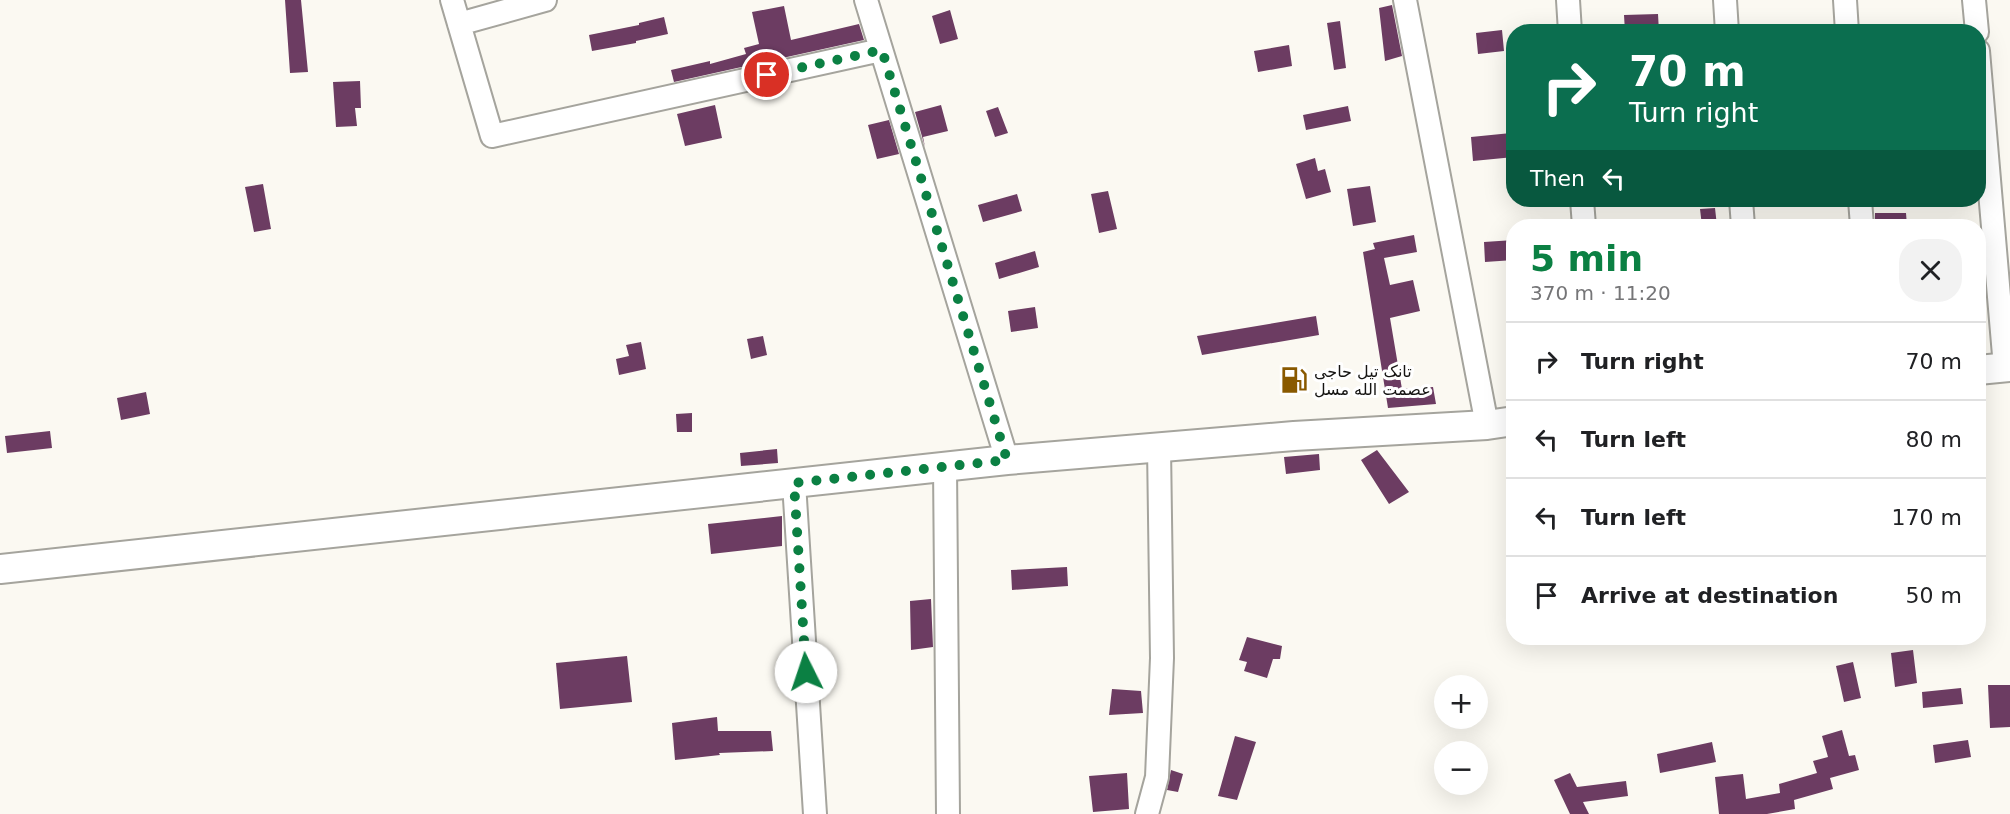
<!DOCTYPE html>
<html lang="en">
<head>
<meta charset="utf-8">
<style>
  body { margin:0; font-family:"DejaVu Sans",Cairo,sans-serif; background:#f2f2f2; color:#202124; height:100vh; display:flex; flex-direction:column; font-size:22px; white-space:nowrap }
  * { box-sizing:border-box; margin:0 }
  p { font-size:20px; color:#757577 }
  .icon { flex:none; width:33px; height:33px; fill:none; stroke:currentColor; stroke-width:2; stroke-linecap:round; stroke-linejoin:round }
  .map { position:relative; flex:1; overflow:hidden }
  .details { position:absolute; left:1506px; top:219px; width:480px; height:426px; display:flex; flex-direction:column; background:#fff; border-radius:24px; box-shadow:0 6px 24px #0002 }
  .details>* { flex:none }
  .guide { position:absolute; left:1506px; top:24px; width:480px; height:183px; border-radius:24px; box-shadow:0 6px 24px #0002; background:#0b6e4f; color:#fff; overflow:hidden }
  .fabs { position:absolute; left:1434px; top:675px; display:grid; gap:12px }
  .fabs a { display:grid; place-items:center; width:54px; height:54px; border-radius:50%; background:#fff; box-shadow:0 6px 24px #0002; font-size:30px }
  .pin { position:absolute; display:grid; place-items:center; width:51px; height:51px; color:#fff; margin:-26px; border:3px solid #fff; border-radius:50%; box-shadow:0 2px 6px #0007 }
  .me { position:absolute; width:66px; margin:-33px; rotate:356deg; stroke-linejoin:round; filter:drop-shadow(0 0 4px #0008) }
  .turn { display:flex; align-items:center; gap:21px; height:126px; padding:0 24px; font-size:27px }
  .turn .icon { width:78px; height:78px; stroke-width:2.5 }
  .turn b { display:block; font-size:42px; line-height:51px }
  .then { display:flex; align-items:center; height:57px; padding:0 24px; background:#0003; gap:12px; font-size:22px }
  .round { display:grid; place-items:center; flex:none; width:63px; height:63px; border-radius:24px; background:#f2f2f2 }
  .summary { display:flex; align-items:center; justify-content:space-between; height:102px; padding:0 24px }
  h1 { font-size:36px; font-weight:600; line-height:45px; color:#0b8043 }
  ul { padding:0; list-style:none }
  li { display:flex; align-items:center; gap:18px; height:78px; padding:0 24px; border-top:2px solid #e0e0e0 }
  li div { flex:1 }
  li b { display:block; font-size:22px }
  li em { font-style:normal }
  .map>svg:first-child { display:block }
</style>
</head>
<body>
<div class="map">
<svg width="2010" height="814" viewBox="0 0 2010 814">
  <rect width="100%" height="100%" fill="#fbf9f2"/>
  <!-- building -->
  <path fill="#6c3c62" d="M285,0h16l7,72 -18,1z
    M1392,5l10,51 -17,5 -6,-53z
    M784,6l7,34 68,-16 5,16 -190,42 -3,-12 39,-9v3l36,-10 -2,-6 15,-4 -7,-32z
    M950,10l8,29 -18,5 -8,-28z
    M1658,14l1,18h-34l-1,-17z
    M664,17l4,17 -32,7v2l-44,8 -3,-16 50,-10v-2z
    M1340,21l6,47 -12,2 -7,-47z
    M1502,30l2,21 -26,3 -2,-21z
    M1289,45l3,21 -34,6 -4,-21z
    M360,81l1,27h-6l2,18 -21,1 -3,-45z
    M715,105l7,33 -37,8 -8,-32z
    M941,105l7,26 -25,6 2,10 -10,-35z
    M1348,106l3,15 -45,9 -3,-15z
    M998,107l10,26 -13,4 -9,-26z
    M889,120l10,34 -22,5 -9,-34z
    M1511,133l3,24 -41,4 -2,-24z
    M1315,158l3,13 7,-2 6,23 -25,7 -10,-35z
    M263,184l8,45 -17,3 -9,-45z
    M1370,186l6,36 -23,4 -6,-37z
    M1108,191l9,38 -18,4 -8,-39z
    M1017,194l5,17 -39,11 -5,-17z
    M1715,208l2,18h-15l-2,-17z
    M1875,213h31l1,13h-32z
    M1414,235l3,17 -33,6 6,27 23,-5 7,31 -30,7 12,71 31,-2 3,17 -48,4 -25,-156 12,-3 -2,-6z
    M1514,240v20l-29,2 -1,-20z
    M1035,251l4,16 -40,12 -4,-16z
    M1035,307l3,21 -27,4 -3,-21z
    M1316,316l3,19 -117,20 -5,-19z
    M763,336l4,19 -16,4 -4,-20z
    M641,342l5,27 -27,6 -3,-16 13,-3 -3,-11z
    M146,392l4,22 -29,6 -4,-22z
    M692,413v19h-15l-1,-18z
    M50,431l2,17 -45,5 -2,-17z
    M777,449l1,14 -37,3 -1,-13z
    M1377,450l32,42 -20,12 -28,-44z
    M1319,454l1,16 -34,4 -2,-17z
    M782,516v30l-71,8 -3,-30z
    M1067,567l1,19 -56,4 -1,-20z
    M931,599l2,48 -22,3 -1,-49z
    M1247,637l35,9 -2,13h-7l-6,19 -23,-7 3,-9 -8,-2z
    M1913,650l4,33 -22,4 -4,-34z
    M627,656l5,46 -72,7 -4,-46z
    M1853,662l8,36 -17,4 -8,-36z
    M1988,685h22v42l-20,1z
    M1961,688l2,16 -40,4 -1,-16z
    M1112,689l29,2 2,22 -34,2z
    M717,717l1,14h53l2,20 -54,2 1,2 -45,5 -3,-37z
    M1842,730l7,26 6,-1 4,15 -29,8 3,11 -39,11 1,9 -28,5h-48l-4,-37 28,-3 3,25 34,-6 -1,-9 38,-11 -4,-12 15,-4 -6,-21z
    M1235,736l21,6 -19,58 -19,-4z
    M1968,740l3,17 -36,6 -2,-18z
    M1712,742l4,20 -56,11 -3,-19z
    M1171,770l12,4 -5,18 -11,-2z
    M1127,773l2,36 -36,3 -4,-36z
    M1570,773l7,14 49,-6 2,15 -45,6 6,12h-19l-16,-34z"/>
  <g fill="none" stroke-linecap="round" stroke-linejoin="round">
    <defs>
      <path id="minor" d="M452,0l40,136 389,-86
        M866,0l141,460
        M1405,0l82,425
        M1568,0l2,32
        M1725,0l2,32
        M1845,0l2,32
        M1974,0l3,32
        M459,24l86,-24
        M1978,51l27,316
        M1582,200l2,26
        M1741,200l2,26
        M1860,200l2,26
        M945,466l3,348
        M794,483l21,331
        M1147,814l10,-37 5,-119 -3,-211"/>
      <path id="major" d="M1978,370l32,-3
        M0,569l1007,-109 287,-24 193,-11 27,-4"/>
    </defs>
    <!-- minor casing -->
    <use href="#minor" stroke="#a5a49d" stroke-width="26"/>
    <!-- major casing -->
    <use href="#major" stroke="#a5a49d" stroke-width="32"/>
    <!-- minor -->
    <use href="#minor" stroke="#fff" stroke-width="22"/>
    <!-- major -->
    <use href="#major" stroke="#fff" stroke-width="28"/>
  </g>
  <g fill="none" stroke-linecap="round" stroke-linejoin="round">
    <!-- route -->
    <path stroke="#0b8043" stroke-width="10" stroke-dasharray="0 18" d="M767,75l115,-25 125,410 -213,23 12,189"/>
  </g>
  <!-- icons -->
  <defs>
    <symbol id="fuel-bare" viewBox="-9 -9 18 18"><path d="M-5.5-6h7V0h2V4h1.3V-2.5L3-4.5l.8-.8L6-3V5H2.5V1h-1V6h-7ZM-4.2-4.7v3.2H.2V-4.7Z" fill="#895900" stroke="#fff" stroke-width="2.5" paint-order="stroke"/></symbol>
  </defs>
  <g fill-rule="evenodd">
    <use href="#fuel-bare" x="1275" y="361" width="38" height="38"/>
  </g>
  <g text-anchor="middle" stroke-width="6" stroke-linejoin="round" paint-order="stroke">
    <!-- poi labels -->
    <g font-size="16" fill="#151412" stroke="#fff" text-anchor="start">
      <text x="1314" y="377">تانک تیل حاجی<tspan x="1314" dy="18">عصمت الله مسل</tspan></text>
    </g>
  </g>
</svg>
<div class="fabs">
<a>+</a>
<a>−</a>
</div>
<div class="pin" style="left:767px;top:75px;background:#d93025"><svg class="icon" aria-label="arrive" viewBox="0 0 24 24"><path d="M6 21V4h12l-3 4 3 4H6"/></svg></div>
<svg class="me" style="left:806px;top:672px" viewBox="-20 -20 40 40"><circle r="19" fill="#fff"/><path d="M0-13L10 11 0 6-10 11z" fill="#0b8043"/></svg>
<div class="guide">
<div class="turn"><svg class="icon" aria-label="right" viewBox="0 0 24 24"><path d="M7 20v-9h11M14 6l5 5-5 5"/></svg><div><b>70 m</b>Turn right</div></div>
<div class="then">Then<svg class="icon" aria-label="left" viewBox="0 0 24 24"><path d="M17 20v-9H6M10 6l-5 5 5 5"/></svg></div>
</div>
<section class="details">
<div class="summary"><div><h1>5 min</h1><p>370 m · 11:20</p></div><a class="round"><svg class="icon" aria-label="close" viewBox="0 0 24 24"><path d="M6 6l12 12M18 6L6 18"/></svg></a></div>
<ul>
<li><svg class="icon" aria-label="right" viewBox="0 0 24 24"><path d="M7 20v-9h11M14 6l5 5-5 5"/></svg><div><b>Turn right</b></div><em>70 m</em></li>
<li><svg class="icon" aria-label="left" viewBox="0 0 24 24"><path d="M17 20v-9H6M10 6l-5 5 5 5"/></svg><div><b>Turn left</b></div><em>80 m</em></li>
<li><svg class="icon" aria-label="left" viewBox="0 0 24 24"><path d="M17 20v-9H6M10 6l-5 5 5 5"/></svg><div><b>Turn left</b></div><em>170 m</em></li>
<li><svg class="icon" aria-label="arrive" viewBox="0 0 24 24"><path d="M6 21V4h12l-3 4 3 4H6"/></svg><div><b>Arrive at destination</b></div><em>50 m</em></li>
</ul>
</section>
</div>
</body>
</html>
